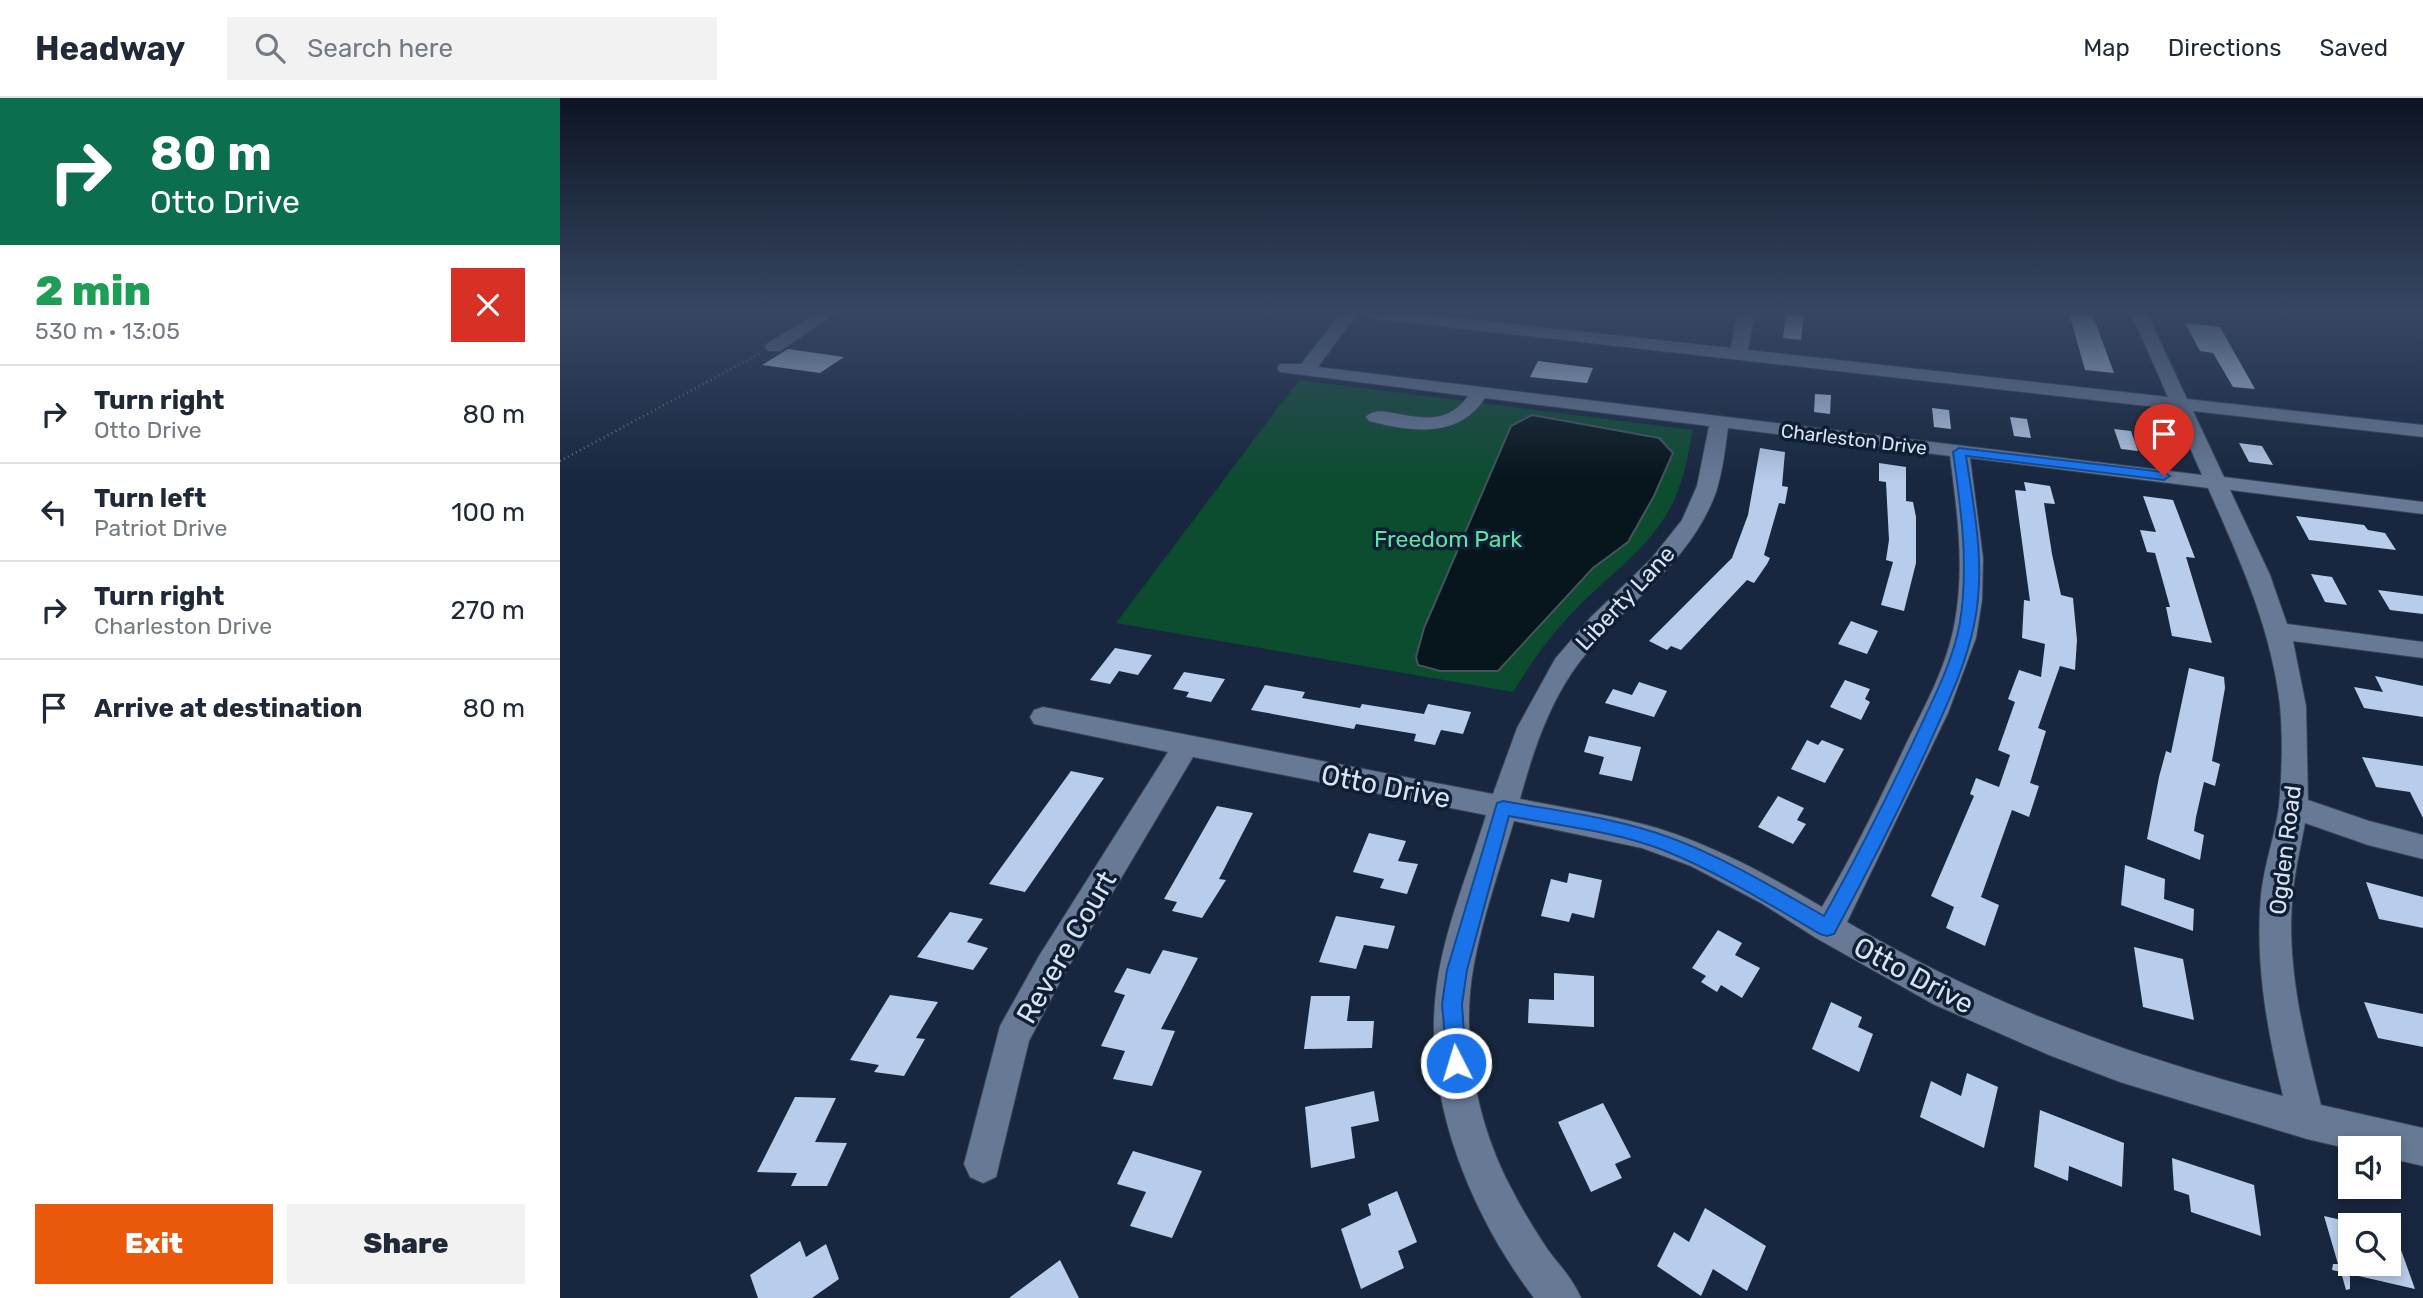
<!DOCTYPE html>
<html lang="en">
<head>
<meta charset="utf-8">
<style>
  body { margin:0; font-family:Rubik,sans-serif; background:#f2f2f3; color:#1f2937; height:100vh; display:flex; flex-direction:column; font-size:26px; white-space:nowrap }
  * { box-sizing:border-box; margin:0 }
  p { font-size:23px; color:#747a83 }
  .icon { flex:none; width:38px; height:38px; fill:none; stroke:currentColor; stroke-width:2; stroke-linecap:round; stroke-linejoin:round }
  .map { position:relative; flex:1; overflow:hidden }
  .side { display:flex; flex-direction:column; background:#fff; width:560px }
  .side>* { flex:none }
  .hud { background:#0b6e4f; color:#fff; overflow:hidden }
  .fabs { position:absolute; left:1778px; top:1038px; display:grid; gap:14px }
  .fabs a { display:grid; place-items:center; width:63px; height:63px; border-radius:0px; background:#fff; box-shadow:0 4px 10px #0003; font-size:35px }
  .pin { position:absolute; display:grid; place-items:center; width:60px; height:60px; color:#fff; margin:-72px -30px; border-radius:50% 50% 50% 0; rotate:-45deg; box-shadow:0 0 7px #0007 }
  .pin .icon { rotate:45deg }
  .me { position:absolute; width:77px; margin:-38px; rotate:355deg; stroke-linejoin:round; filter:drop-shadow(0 0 5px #0008) }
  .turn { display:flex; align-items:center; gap:24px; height:147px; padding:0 35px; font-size:32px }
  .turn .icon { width:91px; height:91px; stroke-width:2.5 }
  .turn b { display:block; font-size:49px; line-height:60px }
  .round { display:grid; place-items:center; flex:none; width:74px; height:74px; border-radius:0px; background:#f2f2f3 }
  .summary { display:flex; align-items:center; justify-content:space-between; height:119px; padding:0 35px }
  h1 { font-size:42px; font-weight:800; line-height:52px; color:#1e9e55 }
  .action { display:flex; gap:14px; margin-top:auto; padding:14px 35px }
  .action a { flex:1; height:80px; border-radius:0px; background:#ea580c; color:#fff; font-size:28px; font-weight:800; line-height:80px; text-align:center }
  .action a+a { background:#f2f2f3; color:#1f2937 }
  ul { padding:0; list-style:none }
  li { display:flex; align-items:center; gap:21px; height:98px; padding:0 35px; border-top:2px solid #e0e1e3 }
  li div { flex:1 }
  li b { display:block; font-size:26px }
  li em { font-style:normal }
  header { display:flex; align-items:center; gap:42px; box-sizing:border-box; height:98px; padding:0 35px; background:#fff; border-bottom:2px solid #e0e1e3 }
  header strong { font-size:33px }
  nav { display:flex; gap:38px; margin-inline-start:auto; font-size:24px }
  .search { width:490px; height:63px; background:#f2f2f3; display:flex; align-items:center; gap:18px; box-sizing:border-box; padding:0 24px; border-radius:0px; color:#747a83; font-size:26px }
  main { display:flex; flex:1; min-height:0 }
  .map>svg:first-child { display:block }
</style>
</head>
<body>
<header>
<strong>Headway</strong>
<div class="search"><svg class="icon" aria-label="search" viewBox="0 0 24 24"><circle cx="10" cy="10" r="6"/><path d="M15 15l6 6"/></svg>Search here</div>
<nav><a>Map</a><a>Directions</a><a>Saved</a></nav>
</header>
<main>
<section class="side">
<div class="hud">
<div class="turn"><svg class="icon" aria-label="right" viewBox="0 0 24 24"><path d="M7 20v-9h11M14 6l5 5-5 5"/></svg><div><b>80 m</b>Otto Drive</div></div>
</div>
<div class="summary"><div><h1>2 min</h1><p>530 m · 13:05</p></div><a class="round" style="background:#d93025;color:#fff"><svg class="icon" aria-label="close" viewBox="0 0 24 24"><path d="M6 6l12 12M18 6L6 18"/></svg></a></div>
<ul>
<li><svg class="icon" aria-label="right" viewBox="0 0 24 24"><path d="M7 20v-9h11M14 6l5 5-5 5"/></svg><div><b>Turn right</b><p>Otto Drive</p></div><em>80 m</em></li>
<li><svg class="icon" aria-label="left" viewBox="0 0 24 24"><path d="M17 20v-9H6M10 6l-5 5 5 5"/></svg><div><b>Turn left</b><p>Patriot Drive</p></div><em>100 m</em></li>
<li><svg class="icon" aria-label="right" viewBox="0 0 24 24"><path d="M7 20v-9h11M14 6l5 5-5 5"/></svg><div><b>Turn right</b><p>Charleston Drive</p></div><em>270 m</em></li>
<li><svg class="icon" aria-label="arrive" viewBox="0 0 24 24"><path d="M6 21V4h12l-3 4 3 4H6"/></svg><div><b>Arrive at destination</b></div><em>80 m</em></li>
</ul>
<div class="action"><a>Exit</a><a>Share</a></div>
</section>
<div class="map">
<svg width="1863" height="1200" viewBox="0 0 1863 1200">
  <rect width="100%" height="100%" fill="#18273f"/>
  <!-- green -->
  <path fill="#0c4d30" d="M739,282l394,50c-5,23 -8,46 -18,68 -21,48 -65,75 -100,112 -24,24 -44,53 -62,82l-397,-69z"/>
  <!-- water -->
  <path fill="#07151c" stroke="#46535c" stroke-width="2" d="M972,317l127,23 14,15 -19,43 -26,46 -35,26 -95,103h-58l-22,-6 -2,-8 8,-29 87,-202z"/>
  <!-- building -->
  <path fill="#b8cdeb" d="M1226,215h18l-3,27 -18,-2z
    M1509,215h23l22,60 -29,-3z
    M1625,225l35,4 35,62 -22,-2 -20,-34 -13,-2z
    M228,251l56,8 -24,16 -58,-8z
    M978,263l55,7 -6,15 -57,-6z
    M1255,296l16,1 -1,19 -16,-2z
    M1372,310l17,2 2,19 -17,-2z
    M1450,319l17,2 4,19 -17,-2z
    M1554,331l17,2 7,20 -17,-2z
    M1679,345l23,3 11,19 -24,-3z
    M1200,350l25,4 -3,34 6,1 -3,17 -6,-1 -15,52 6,3 -3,6 -13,19 -7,-3 -66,70 -10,-4 -4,4 -18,-9 83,-83 16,-43z
    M1319,365l27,4v34l7,1 3,15v46l-12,48 -23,-6 12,-43 -7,-2 3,-20 -3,-58 -7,-1z
    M1464,384l26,4 5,18 -11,-1 8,51 9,41 12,3 4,42 -2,30 -15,-4 -22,62 8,3 -16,52 9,3 -10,31 -17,-7 -31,87 18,8 -14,41 -39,-18 8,-21 -23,-11 43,-100 -4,-2 6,-16 23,9 11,-32 -12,-5 17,-48 -7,-3 11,-29 22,7 4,-33 -23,-6 2,-38 6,1 -15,-111 11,1z
    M1583,398l30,4 22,58 -9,-1 26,86 -40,-7 -6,-29h4l-15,-54 -8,-1 -7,-22 16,2z
    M1736,418l68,9 4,5 17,3 11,17 -87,-10z
    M1751,476l21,3 15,28 -22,-3z
    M1818,492l45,6v18l-33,-4z
    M1291,523l27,10 -11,23 -29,-10z
    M555,550l37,7 -14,20 -19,-4 -9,13 -20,-4z
    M1629,570l35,9 1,11 -13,73 8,3 -5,22 -11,-4 -8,35 -2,14 10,4 -4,25 -53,-21 12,-62 7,-26 5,2z
    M624,574l41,7 -14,23 -25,-5 3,-5 -16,-3z
    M1815,578l48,10v31l-59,-9 -10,-21 29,5z
    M1285,582l25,9 -5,10 5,3 -9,18 -31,-13z
    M1079,584l28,9 -13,26 -49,-14 8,-14 19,6z
    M705,587l40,7 -3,6 58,10 2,-4 62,10 4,-10 43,8 -8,22 -22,-4 -6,15 -21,-4 2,-7 -60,-10 -2,5 -103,-19z
    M1029,638l52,11 -9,34 -33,-7 5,-17 -20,-5z
    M1247,642l11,5 4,-5 22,9 -19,34 -34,-14z
    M1802,659l61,9v52l-13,-26 -34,-5z
    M511,673l33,7 -79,114 -36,-8z
    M1218,698l26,12 -7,12 9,4 -13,20 -35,-17z
    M657,708l36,7 -34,66 7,1 -24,38 -30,-7 5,-9 -13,-3z
    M809,735l37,8 -8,20 20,3 -11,30 -27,-6 4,-9 -31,-7z
    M1565,767l40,14 -1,20 30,10 -1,22 -72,-26z
    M1009,775l33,7 -8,38 -22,-5 -3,9 -28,-6 10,-37 16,4z
    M1806,784l57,15v31l-44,-9z
    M390,814l33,7 -16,23 21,6 -15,22 -56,-13z
    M776,818l59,10 -7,23 -24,-4 -8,24 -37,-7z
    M1158,832l24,13 -7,12 25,13 -18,30 -21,-13 -4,7 -16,-10 5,-6 -14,-8z
    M1574,849l49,12 11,61 -51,-13z
    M603,852l35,8 -37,71 14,2 -23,55 -39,-7 12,-28 -24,-5 24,-51 -11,-3 13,-24 23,6z
    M994,875l40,3v51l-66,-4 1,-24 25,1z
    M330,897l48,7 -22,36 9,1 -21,37 -30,-4 5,-7 -29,-5z
    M751,898h39l-3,25h27l-2,27 -68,1z
    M1271,904l31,15 -4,10 15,7 -14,38 -47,-23z
    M1804,904l59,12v33l-45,-9z
    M1407,975l31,14 -14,61 -64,-31 11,-36 30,15z
    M814,993l5,30 -28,6 4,31 -44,10 -6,-61z
    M235,999l41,1 -21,44 32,1 -20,43h-36l6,-13 -40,-1z
    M1043,1005l28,54 -16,7 7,14 -31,14 -33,-70z
    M1480,1012l84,33 -2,44 -53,-21 -1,15 -34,-14z
    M573,1053l69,20 -30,67 -42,-12 16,-34 -29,-8z
    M1612,1060l82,27 7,51 -70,-24 -2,-17 -15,-5z
    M837,1093l20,51 -19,9 6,17 -43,21 -20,-60 30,-14 -3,-11z
    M1145,1110l61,38 -19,45 -34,-22 -12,27 -44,-30 17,-34 15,10z
    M1764,1118l26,6v42h39v-41l2,-1 24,67 -65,-15v15l-4,1 -5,-18 -9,-2 1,-6h5z
    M240,1143l6,16 20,-13 13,35 -27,19h-54l-8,-23z
    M500,1162l19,38h-70z"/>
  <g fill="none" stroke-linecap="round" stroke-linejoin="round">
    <defs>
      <path id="minor" d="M257,215h19l-56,38h-12l-3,-4 3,-4z
        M781,215h16l-39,54 884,108 -29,-66 -803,-91 -8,-5h51l318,35 7,-35h16l-6,37 420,47 -37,-84h16l40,86 236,26v12l-230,-26 31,66 199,25v12l-193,-24 40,85 17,49 136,18v16l-130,-17 13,65 2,94 61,21 54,14v24l-55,-14 -63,-22c-4,23 -10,46 -12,69 -8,71 11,145 28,213l102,23v38l-34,-8v-10l-39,1 -43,-10 -187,-57 -71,-27 -116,-51 -117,-66 -55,-35 -70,-37 -49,-18 -128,-27c-14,47 -31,95 -40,143 -14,73 2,157 36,222 11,22 24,43 38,64 12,16 25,29 33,48h-47c-65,-86 -113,-204 -97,-314 8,-57 32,-113 49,-169l-293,-58 -130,219 -34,65 -33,136 -13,6 -13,-6 -6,-13 36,-138 39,-70 129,-204 -134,-28 -4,-7 4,-7 9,-3 450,87 24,-66 38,-69 36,-42 60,-58 31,-39 15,-34 12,-60 -224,-28c-27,41 -73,34 -116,23l-3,-4c17,-20 70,25 102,-21l-188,-24 -3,-4 3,-4h21zM1168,330l222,28c7,54 15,110 5,165 -7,42 -28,81 -47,119 -27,57 -54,113 -86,167 -52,-31 -107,-61 -165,-79 -45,-13 -92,-20 -137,-29 12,-44 27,-90 53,-128 44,-63 117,-105 143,-179 7,-21 9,-43 12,-64zM1410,360l238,30c31,70 63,139 72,217 3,32 2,69 -1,101 -4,30 -15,59 -18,89 -6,68 6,135 22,201 -154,-40 -299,-93 -436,-174l101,-209 28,-75 6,-38 1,-42z"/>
    </defs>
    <!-- minor casing -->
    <use href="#minor" stroke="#364256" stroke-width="2"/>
    <!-- path -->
    <path stroke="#677489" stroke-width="2.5" stroke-dasharray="1 3.5" stroke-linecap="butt" d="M0,363l199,-107"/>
    <!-- minor -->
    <use href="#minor" fill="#677995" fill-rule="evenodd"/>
  </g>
  <!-- sky -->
  <linearGradient id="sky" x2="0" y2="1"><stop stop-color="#0d1523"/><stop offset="0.56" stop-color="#374763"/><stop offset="1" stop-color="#374763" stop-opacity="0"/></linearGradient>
  <rect width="1863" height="383" fill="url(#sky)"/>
  <!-- route -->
  <path fill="#1a73e8" stroke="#114b97" stroke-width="2" d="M1399,350l205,24 6,4 -6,4 -198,-24c9,56 20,113 8,169 -9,44 -29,83 -47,124 -29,63 -60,124 -93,185l-7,2 -7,-2c-51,-30 -102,-62 -157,-84 -48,-19 -103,-24 -154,-34l-42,154 -5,34 4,59 -3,8 -7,3 -8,-3 -6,-67 5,-34 50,-167 6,-2c55,10 115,17 168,37 54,20 103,50 153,78 33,-59 63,-119 92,-180 17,-37 37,-74 44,-114 9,-58 1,-113 -7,-170z"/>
  <g text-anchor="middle" stroke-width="7" stroke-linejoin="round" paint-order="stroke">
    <!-- far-street labels -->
    <g font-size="19" fill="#d8e3f2" stroke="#0f1e34">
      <text transform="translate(1294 341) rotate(7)" y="7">Charleston Drive</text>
    </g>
    <!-- park labels -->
    <g font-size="23" fill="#60e2a1" stroke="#0f1e34">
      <text x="888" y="449">Freedom Park</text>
    </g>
    <!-- street labels -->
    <g font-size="23" fill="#d8e3f2" stroke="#0f1e34">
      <text transform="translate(1065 500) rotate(-47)" y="8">Liberty Lane</text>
      <text transform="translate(1725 752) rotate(-83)" y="8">Ogden Road</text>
    </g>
    <!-- near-street labels -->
    <g font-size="28" fill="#d8e3f2" stroke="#0f1e34">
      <text transform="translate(826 688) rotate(11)" y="10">Otto Drive</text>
      <text transform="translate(506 849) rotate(-60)" y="10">Revere Court</text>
      <text transform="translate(1354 877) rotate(28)" y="10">Otto Drive</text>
    </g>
  </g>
</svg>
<div class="fabs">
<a><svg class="icon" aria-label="sound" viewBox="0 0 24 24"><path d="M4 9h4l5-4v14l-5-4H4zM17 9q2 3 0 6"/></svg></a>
<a><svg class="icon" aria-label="search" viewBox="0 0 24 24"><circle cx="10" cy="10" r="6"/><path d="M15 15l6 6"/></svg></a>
</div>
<div class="pin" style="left:1604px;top:378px;background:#d93025"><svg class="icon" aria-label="arrive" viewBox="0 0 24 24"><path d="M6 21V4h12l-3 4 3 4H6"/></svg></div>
<svg class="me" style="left:896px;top:965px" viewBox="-20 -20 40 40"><circle r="17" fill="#1a73e8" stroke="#fff" stroke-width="3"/><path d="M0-11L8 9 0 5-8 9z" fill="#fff"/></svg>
</div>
</main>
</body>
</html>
